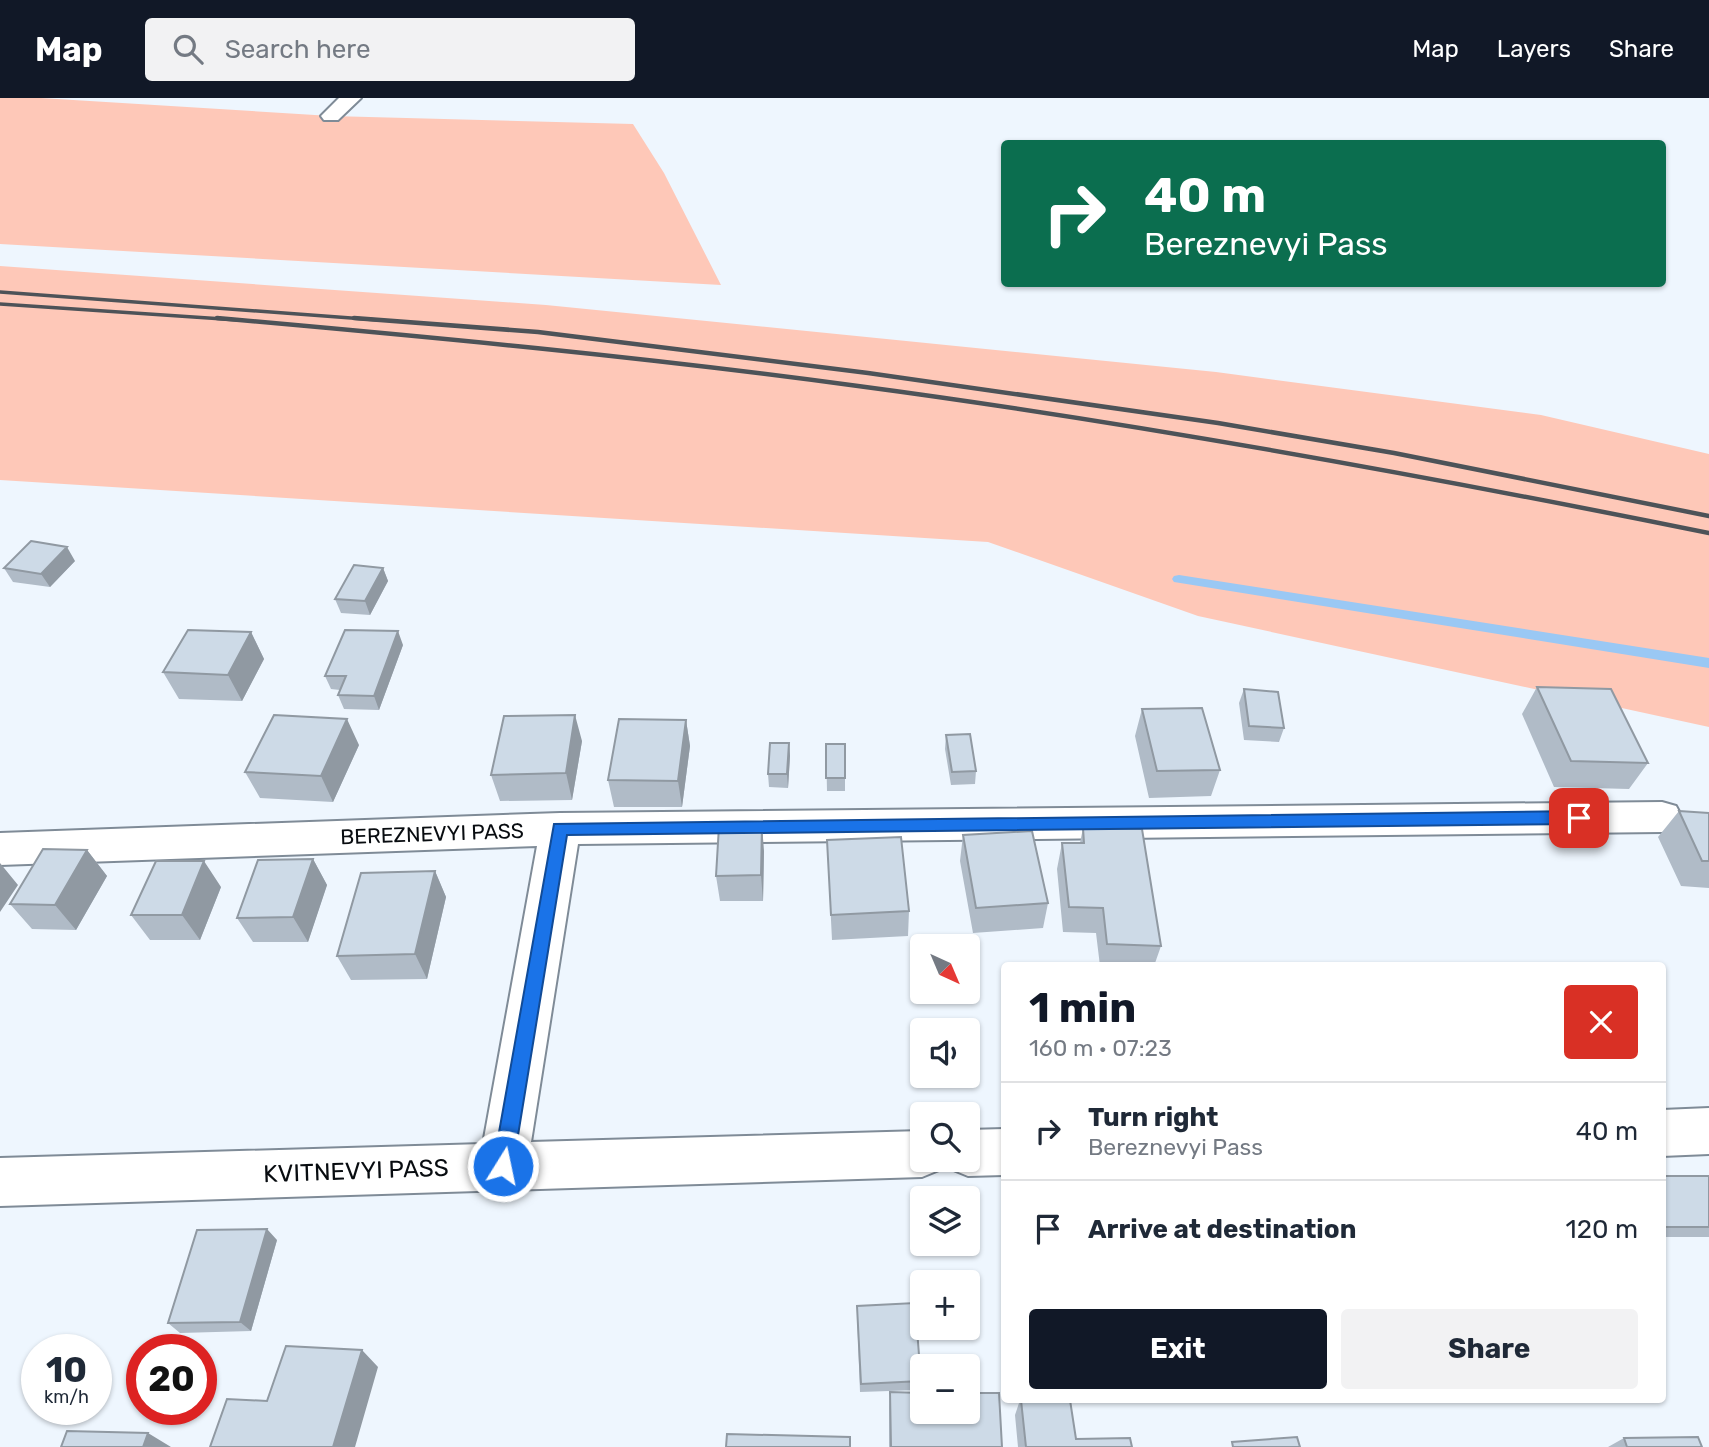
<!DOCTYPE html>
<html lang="en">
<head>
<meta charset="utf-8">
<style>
  body { margin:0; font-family:Rubik,sans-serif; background:#f2f2f3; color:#1f2937; height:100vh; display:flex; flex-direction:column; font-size:26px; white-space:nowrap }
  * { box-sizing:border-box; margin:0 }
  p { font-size:23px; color:#747a83 }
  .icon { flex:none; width:38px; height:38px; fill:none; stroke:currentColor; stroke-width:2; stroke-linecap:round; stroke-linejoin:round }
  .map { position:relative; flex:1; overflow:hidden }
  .details { position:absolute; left:1001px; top:864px; width:665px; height:441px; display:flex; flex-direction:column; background:#fff; border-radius:7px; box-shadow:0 2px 5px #0004 }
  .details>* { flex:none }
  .banner { position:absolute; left:1001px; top:42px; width:665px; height:147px; border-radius:7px; box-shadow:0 2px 5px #0004; background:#0b6e4f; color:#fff; overflow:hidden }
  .needle { width:46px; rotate:136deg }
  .fabs { position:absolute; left:910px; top:836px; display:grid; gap:14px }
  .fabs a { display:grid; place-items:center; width:70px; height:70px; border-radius:7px; background:#fff; box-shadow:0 2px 5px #0004; font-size:35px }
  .speed { position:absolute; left:21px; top:1236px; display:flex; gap:14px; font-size:35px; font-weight:700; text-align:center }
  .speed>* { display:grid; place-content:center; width:91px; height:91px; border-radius:50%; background:#fff; box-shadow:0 2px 5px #0004; line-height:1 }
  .speed small { font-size:18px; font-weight:400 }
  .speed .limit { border:10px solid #d22; background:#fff; color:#111 }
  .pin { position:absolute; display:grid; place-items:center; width:60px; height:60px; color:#fff; margin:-30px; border-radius:14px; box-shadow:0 4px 10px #0006 }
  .me { position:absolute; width:77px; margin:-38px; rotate:10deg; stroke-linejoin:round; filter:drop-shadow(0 0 5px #0008) }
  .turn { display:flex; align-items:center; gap:24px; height:147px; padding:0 28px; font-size:32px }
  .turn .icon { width:91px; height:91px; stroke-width:2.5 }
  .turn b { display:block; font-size:49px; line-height:60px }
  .round { display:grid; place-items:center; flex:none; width:74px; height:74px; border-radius:7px; background:#f2f2f3 }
  .summary { display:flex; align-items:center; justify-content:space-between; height:119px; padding:0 28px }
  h1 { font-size:42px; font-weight:700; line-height:52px; color:#111827 }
  .cta { display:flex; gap:14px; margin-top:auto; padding:14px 28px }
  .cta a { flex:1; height:80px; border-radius:7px; background:#111827; color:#fff; font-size:28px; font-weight:700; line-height:80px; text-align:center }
  .cta a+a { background:#f2f2f3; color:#1f2937 }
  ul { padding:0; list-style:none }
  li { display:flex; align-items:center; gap:21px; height:98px; padding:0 28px; border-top:2px solid #e0e1e3 }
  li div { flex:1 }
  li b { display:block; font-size:26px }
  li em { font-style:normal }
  header { display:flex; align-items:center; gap:42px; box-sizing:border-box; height:98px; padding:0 35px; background:#111827; color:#fff }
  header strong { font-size:33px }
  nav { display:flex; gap:38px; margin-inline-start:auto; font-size:24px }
  .search { width:490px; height:63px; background:#f2f2f3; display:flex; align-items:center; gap:18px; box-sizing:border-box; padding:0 24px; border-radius:7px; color:#747a83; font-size:26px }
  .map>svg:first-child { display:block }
</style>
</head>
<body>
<header>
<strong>Map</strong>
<div class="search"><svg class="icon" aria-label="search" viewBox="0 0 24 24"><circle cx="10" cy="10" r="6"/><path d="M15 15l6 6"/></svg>Search here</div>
<nav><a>Map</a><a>Layers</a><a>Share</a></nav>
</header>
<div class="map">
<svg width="1709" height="1349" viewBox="0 0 1709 1349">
  <rect width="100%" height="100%" fill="#eef6fe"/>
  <!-- green -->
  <path fill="#fec8b8" d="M0,0h41l290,18 302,8 31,49 57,112 -721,-41z
    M0,168l546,39 670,67 325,43 168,39v273l-511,-111 -210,-74 -988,-62z"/>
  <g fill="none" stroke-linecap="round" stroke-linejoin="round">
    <!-- stream -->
    <path fill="#9ac8f4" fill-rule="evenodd" d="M1179,477l530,83v10l-535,-86 -2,-3 2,-3z"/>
    <defs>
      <path id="minor" d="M339,0h22l-23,22h-14l-3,-4z
        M1662,704l14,4 6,11 -6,11 -14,4 -1084,12 -47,298 391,-11v29h22l-5,10 -17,7 -922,29v-48l483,-14 54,-298 -537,19v-32l560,-20z
        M1709,1010v46l-47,2v-46z
        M1004,1031v46l-36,1 -17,-7 -4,-9h21v-30z"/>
    </defs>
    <!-- minor casing -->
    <use href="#minor" stroke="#7f8b97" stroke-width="4"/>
    <!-- minor -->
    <use href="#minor" fill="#fff" fill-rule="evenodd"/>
    <!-- rail-far1 -->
    <path stroke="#4d5358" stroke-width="3.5" d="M0,194l378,28
      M0,206l238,16"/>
    <!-- rail -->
    <path stroke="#4d5358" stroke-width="4.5" d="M217,220c214,19 428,39 641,68 286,38 569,90 851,147
      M354,220l184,14 330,41 350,50 176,30 315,63"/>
  </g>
  <!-- wall -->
  <path fill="#b0bbc7" d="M75,463l-25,26 -37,-5 -9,-14z
    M383,470l5,13 -18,34 -29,-2 -6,-14z
    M251,534l13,27 -22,42 -63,-2 -16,-27z
    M403,547l-24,65 -35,-1 -6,-14 2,-5 -9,-1 -6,-13z
    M1537,589l111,76 -19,26 -75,-2 -32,-73z
    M1244,591l40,39 -5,14 -35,-2 -5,-37z
    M1142,611l78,61 -9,26 -62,2 -14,-62z
    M686,622l4,26 -8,61h-68l-6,-27z
    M946,637l30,36 -1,13 -24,1 -6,-36z
    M582,643l-10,59 -72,1 -9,-26z
    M789,645l1,13 -2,32 -19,-1 -1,-13z
    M826,646h19v47h-18z
    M359,647l-26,57 -73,-4 -15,-26z
    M1679,713l30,2v75l-28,-2 -23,-49z
    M1083,730l78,118 -7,20h-54l-4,-33 -33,-1 -6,-63 5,-26h18z
    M963,737l85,68 -5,25 -70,5 -13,-72z
    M827,742l82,71 -1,25 -76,4z
    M87,752l20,26 -31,54 -44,-1 -22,-25z
    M764,753l-1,50h-43l-4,-25z
    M313,761l14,26 -19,57h-55l-16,-24z
    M435,773l11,26 -19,82 -76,1 -14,-24z
    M221,789l-21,53h-50l-19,-25z
    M1662,1078h47v61h-47z
    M277,1142l-26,91 -71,2 -12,-10z
    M857,1217l64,66 -2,9 -59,2z
    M890,1294l112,55h-113v-39z
    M1020,1302l56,39 56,8h-114l-3,-32z
    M1624,1340l78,9h-94z"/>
  <!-- shaded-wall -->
  <path fill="#9099a2" d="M67,449l8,14 -25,26 -9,-13z
    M383,470l5,13 -18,34 -5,-14z
    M398,533l5,14 -24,65 -5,-14z
    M251,534l13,27 -22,42 -14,-26z
    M575,617l7,26 -10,59 -6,-27z
    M347,621l12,26 -26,57 -12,-26z
    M686,622l4,26 -8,61 -4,-26z
    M789,645l1,13 -2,32 -1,-14z
    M762,727l2,26 -1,50 -2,-26z
    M87,752l20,26 -31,54 -21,-25z
    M313,761l14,26 -19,57 -15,-25z
    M204,763l17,26 -21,53 -18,-25z
    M0,765l18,22 -18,27z
    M435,773l11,26 -19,82 -12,-25z
    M267,1131l10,11 -26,91 -11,-9z
    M362,1252l16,17 -23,80h-22z
    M148,1335l23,14h-28z"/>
  <!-- building -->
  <path fill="#cddae7" stroke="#9099a2" stroke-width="2" d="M31,443l36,6 -26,27 -37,-6z
    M354,467l29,3 -18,33 -30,-2z
    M188,532l63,2 -23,43 -65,-3z
    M345,532l53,1 -24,65 -36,-1 8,-19h-21z
    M1537,589l74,2 37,74 -77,-2z
    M1244,591l34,3 6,36 -35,-2z
    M1202,610l18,62 -63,1 -15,-62z
    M274,617l73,4 -26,57 -76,-4z
    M575,617l-9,58 -75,2 13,-59z
    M619,621l67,1 -8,61 -70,-1z
    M970,636l6,37 -24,1 -6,-37z
    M770,645h19l-2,31h-19z
    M826,646h19v34h-19z
    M1679,713l30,2v48h-7z
    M762,727l-1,50 -45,1 3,-50z
    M1083,730l59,1 19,117 -54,-2 -4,-36 -34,-1 -7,-64h22z
    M1032,733l16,72 -72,5 -13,-73z
    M901,739l8,74 -78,4 -4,-75z
    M43,751l44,1 -32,55 -45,-1z
    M313,761l-20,58 -56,1 21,-58z
    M156,763h48l-22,54h-51z
    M435,773l-20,83 -78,2 24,-83z
    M1662,1078h47v51h-47z
    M267,1131l-27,93 -72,1 29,-93z
    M915,1205l6,78 -60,3 -4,-78z
    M286,1248l76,4 -29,97h-123l17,-48 40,2z
    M890,1294l32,1v19h46v-19h31l3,54h-111z
    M1021,1302h49l6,39 54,-1 2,9h-106z
    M67,1333l81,2 -5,14h-82z
    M727,1336l123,3v10h-124z
    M1297,1339l3,10h-67l-1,-5z
    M1698,1339l4,10h-75l-3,-9z"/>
  <!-- route -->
  <path fill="#1a73e8" stroke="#114b97" stroke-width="2" d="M1579,713l8,7 -8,6 -1012,11 -54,331 -3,7 -7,3 -7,-3 -3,-7 61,-342z"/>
  <g text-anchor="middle" stroke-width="5" stroke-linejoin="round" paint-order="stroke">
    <!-- street labels -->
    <g font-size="21" fill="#080c10" stroke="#fff">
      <text transform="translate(432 736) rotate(-2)" y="7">BEREZNEVYI PASS</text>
    </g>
    <!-- near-street labels -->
    <g font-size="24" fill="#080c10" stroke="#fff">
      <text transform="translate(356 1073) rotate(-2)" y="8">KVITNEVYI PASS</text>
    </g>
  </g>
</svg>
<div class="fabs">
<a><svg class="needle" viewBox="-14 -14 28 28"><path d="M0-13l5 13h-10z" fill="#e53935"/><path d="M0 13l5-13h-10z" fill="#747a83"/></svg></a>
<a><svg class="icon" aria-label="sound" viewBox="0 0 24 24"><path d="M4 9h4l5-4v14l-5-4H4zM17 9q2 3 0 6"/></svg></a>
<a><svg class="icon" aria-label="search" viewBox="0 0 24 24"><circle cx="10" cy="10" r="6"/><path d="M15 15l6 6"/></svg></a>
<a><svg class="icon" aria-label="layers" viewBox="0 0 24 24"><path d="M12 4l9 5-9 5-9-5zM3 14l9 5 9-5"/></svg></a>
<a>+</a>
<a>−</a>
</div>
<div class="speed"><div>10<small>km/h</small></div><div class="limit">20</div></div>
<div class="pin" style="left:1579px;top:720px;background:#d93025"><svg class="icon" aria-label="arrive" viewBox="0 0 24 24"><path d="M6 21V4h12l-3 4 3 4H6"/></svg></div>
<svg class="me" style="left:503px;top:1068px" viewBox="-20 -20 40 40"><circle r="17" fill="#1a73e8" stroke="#fff" stroke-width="3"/><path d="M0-11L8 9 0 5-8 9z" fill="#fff"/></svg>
<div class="banner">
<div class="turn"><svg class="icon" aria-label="right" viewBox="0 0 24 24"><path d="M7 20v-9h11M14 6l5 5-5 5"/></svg><div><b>40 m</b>Bereznevyi Pass</div></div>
</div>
<section class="details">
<div class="summary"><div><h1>1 min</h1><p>160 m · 07:23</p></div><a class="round" style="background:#d93025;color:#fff"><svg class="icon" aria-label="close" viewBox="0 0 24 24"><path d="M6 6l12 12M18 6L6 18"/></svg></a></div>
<ul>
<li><svg class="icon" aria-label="right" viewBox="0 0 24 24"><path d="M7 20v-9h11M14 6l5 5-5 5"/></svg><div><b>Turn right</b><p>Bereznevyi Pass</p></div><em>40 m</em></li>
<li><svg class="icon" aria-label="arrive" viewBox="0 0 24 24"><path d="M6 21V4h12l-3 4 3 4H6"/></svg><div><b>Arrive at destination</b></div><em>120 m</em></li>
</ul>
<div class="cta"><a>Exit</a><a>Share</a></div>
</section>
</div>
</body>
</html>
